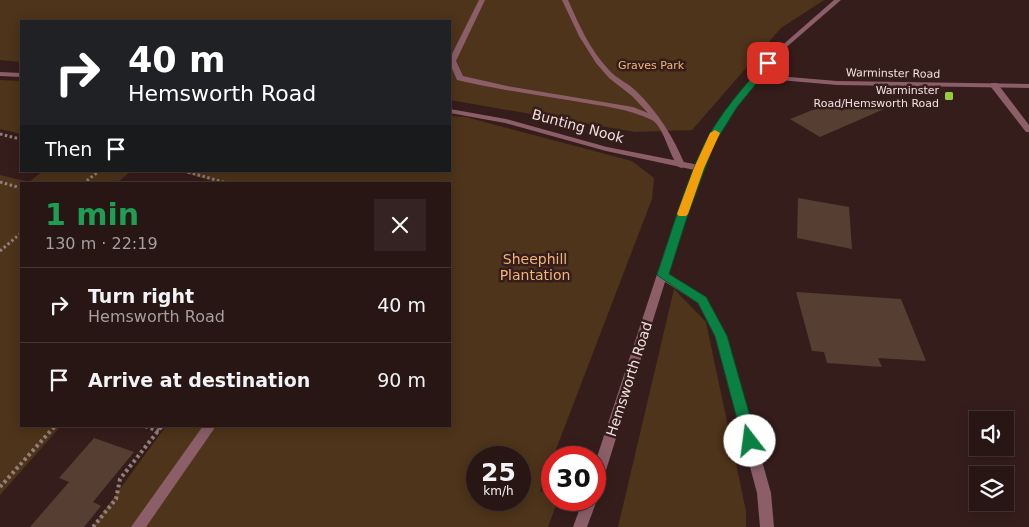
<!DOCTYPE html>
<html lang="en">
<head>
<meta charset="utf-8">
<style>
  body { margin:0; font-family:"DejaVu Sans",sans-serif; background:#342322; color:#f1f3f6; height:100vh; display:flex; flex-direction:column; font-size:19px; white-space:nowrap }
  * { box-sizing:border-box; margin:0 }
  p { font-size:16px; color:#a59fa0 }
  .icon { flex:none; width:28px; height:28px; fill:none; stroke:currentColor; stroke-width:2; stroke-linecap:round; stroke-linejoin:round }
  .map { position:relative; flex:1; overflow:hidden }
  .details { position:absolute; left:20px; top:182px; width:431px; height:245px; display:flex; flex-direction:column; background:#281614; border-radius:0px; box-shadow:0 2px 12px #0003,0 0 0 1px #443534 }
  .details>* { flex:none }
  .hud { position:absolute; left:20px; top:20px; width:431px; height:152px; border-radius:0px; box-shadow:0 2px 12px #0003,0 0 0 1px #443534; background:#202124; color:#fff; overflow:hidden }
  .controls { position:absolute; left:969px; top:411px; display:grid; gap:10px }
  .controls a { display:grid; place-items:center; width:45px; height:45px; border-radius:0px; background:#281614; box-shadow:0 2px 12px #0003,0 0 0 1px #443534; font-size:25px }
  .speed { position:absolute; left:466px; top:446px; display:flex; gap:10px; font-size:25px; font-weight:700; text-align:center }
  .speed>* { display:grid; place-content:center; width:65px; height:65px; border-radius:50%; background:#281614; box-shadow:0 2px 12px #0003,0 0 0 1px #443534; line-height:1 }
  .speed small { font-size:12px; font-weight:400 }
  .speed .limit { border:8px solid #d22; background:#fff; color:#111 }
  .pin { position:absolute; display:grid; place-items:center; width:42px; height:42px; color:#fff; margin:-21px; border-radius:10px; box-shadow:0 2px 8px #0006 }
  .me { position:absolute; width:55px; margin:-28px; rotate:345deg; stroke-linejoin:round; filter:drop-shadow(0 0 4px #0008) }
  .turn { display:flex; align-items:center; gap:18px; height:105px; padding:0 25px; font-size:22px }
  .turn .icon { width:65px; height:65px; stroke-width:2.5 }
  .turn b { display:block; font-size:35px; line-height:42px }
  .then { display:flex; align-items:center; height:48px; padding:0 25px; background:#0003; gap:10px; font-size:19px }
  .round { display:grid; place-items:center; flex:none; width:52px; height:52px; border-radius:0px; background:#342322 }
  .overview { display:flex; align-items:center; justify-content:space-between; height:85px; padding:0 25px }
  h1 { font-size:30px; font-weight:700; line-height:38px; color:#1e9e55 }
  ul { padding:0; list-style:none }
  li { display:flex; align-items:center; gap:15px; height:75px; padding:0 25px; border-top:1px solid #443534 }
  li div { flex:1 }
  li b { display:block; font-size:19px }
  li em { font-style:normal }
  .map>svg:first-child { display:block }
</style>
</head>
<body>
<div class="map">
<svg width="1029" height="527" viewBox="0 0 1029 527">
  <rect width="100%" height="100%" fill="#351d1b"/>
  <!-- green -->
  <path fill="#4d341a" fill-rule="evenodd" d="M0,0h824l-43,28 -89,102 -57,2 -185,-32v-79h-429v41l-21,-2z
    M0,80l21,1v53l-21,-5z
    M450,116l16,1 166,44 22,17 -2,21 -112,292 12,4v5h6l-10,27h-456l74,-101h284v-242h-227l-46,-13h273zM478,458h42v42h-42z
    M43,171h88l-15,13h-95v242h40l-61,69v-320l29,7z
    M674,289l32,33 40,189v16h-128z"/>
  <!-- building -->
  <path fill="#563e33" d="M891,106l-71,31 -30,-18 30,-12z
    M798,198l51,9 3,42 -55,-11z
    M796,292l105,7 25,62 -48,-3 4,9 -55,-4 -3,-11 -12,-1z
    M94,438l40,14 -41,50 8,4 -17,21h-54l39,-45 -10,-4z"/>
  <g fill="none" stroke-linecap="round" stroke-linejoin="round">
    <!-- path-far1 -->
    <path stroke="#927e7c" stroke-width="3" stroke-dasharray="2.5 2.5" stroke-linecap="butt" d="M0,134l20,5
      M188,172l42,12
      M0,182l21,6
      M83,184l16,-13
      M0,251l21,-18"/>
    <!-- path -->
    <path stroke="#927e7c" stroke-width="4" stroke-dasharray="3 3" stroke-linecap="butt" d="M145,426l14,5
      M0,487l55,-61
      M93,527l23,-28 4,-20 42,-53"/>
    <!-- service -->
    <path fill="#8b5e68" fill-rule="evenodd" d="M479,0h6l-29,61 7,15 44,10 126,21 15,6 -16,-17 -23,-18 -13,-15 -17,-27 -17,-36h6c11,25 22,50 41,70 8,9 19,13 27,21 22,21 38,47 49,74l-1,2 -3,1c-10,-4 -16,-41 -29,-48 -25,-12 -51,-14 -78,-19 -39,-6 -78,-12 -117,-21l-7,-16v-6z
      M991,83h6l32,42v7h-3l-35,-45z
      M203,426h13l-70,101h-15z"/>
    <!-- minor -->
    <path fill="#8b5e68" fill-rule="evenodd" d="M0,72l21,1v4l-21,-1z
      M754,74l83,7 192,3v4l-192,-3 -80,-7h-3z
      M450,109l56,10 101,28 92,18 4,3 -4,3 -93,-20 -101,-28 -55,-10z
      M663,271l43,26 21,39 44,157 3,34h-14l-3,-34 -42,-157 -17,-33 -39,-25 -1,-3z"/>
    <!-- tertiary -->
    <path fill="#8b5e68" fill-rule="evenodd" d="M834,0h7l-59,51 -45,56 -24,37 -38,106 -73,233 -2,4 -5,2v-26l70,-213 40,-106 26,-40 47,-55z
      M595,496l2,4 -10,27h-14l10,-27h12z"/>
  </g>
  <!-- route -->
  <path fill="#0b8043" stroke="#07532c" d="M766,61l7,2 -36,44 -23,37 -27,73 -18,57 37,23 21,39 30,105 -2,4 -5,2 -5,-2 -2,-4 -28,-105 -17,-33 -41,-28c14,-41 28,-91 47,-130 15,-31 40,-58 62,-84z"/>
  <!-- slow -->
  <path fill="#f59e0b" d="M715,130l5,3 -16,35 -16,46 -2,2h-7l-2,-2 17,-46 16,-35z"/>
  <!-- markers -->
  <rect fill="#96cc39" stroke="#351d1b" stroke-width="2" x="944" y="91" width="10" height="10" rx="2.5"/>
  <g text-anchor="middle" stroke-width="5" stroke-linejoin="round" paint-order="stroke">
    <!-- far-park labels -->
    <g font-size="11" fill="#f2b679" stroke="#351d1b">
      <text x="651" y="69">Graves Park</text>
    </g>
    <!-- far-street labels -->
    <g font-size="11" fill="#f2e1df" stroke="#351d1b">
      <text transform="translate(893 73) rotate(1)" y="4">Warminster Road</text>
    </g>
    <!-- far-poi labels -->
    <g font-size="11" fill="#f2e1df" stroke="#351d1b" text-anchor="end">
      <text x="939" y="94">Warminster<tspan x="939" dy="13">Road/Hemsworth Road</tspan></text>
    </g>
    <!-- street labels -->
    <g font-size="14" fill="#f2e1df" stroke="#351d1b">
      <text transform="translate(578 126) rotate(15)" y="5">Bunting Nook</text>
      <text transform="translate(629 379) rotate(-72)" y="5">Hemsworth Road</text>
    </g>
    <!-- park labels -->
    <g font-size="14" fill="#f2b679" stroke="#351d1b">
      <text x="535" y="264">Sheephill<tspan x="535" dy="16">Plantation</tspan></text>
    </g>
  </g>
</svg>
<div class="controls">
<a><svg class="icon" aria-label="sound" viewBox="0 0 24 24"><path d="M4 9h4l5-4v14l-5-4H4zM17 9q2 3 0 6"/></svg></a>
<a><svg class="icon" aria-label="layers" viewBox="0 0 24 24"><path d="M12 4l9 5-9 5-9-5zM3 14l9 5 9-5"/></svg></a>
</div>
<div class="speed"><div>25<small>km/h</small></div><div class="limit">30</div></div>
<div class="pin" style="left:768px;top:63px;background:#d93025"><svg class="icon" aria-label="arrive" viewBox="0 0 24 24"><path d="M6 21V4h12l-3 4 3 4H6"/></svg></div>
<svg class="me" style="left:750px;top:441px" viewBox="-20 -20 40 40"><circle r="19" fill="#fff"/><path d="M0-13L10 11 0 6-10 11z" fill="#0b8043"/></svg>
<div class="hud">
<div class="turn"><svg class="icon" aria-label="right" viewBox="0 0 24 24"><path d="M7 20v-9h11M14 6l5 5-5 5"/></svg><div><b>40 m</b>Hemsworth Road</div></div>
<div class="then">Then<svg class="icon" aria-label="arrive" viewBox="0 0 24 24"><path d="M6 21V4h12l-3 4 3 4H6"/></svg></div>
</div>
<section class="details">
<div class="overview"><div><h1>1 min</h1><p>130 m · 22:19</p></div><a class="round"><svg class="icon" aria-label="close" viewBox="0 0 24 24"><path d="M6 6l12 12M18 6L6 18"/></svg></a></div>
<ul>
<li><svg class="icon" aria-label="right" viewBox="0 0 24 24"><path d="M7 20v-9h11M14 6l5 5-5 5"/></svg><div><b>Turn right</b><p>Hemsworth Road</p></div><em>40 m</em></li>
<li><svg class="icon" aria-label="arrive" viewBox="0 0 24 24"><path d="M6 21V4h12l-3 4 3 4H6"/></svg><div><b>Arrive at destination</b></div><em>90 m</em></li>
</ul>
</section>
</div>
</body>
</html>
